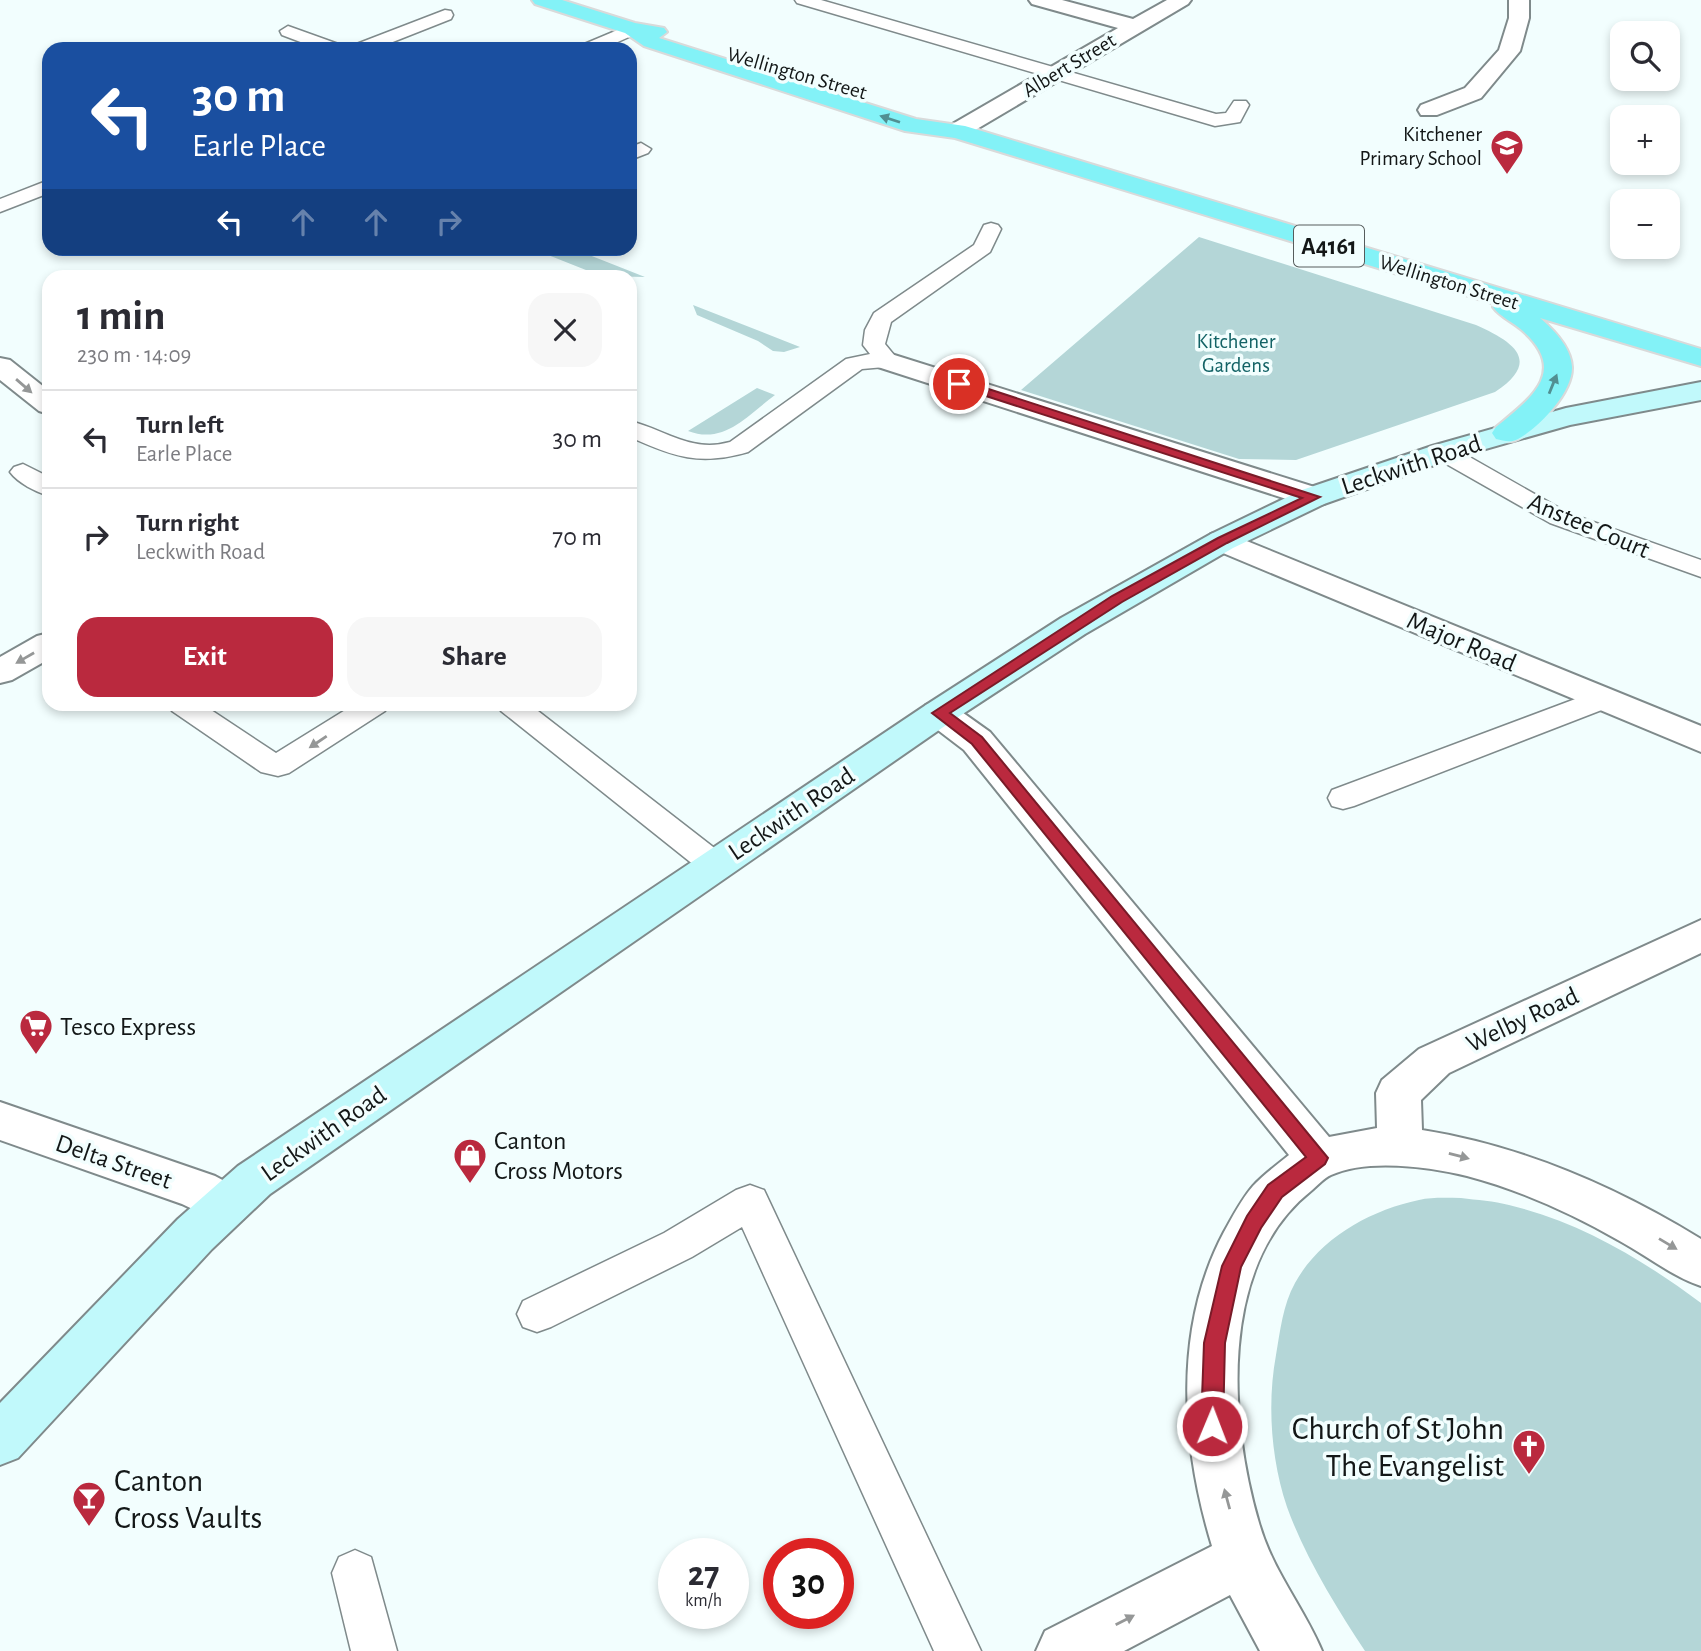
<!DOCTYPE html>
<html lang="en">
<head>
<meta charset="utf-8">
<style>
  body { margin:0; font-family:"Alegreya Sans",sans-serif; background:#f7f7f7; color:#2b2b33; height:100vh; display:flex; flex-direction:column; font-size:26px; white-space:nowrap }
  * { box-sizing:border-box; margin:0 }
  p { font-size:23px; color:#7c7c81 }
  .icon { flex:none; width:38px; height:38px; fill:none; stroke:currentColor; stroke-width:2; stroke-linecap:round; stroke-linejoin:round }
  .map { position:relative; flex:1; overflow:hidden }
  .drawer { position:absolute; left:42px; top:270px; width:595px; height:441px; display:flex; flex-direction:column; background:#fff; border-radius:21px; box-shadow:0 4px 10px #0003 }
  .drawer>* { flex:none }
  .banner { position:absolute; left:42px; top:42px; width:595px; height:214px; border-radius:21px; box-shadow:0 4px 10px #0003; background:#1a4fa0; color:#fff; overflow:hidden }
  .controls { position:absolute; left:1610px; top:21px; display:grid; gap:14px }
  .controls a { display:grid; place-items:center; width:70px; height:70px; border-radius:14px; background:#fff; box-shadow:0 4px 10px #0003; font-size:35px }
  .speed { position:absolute; left:658px; top:1538px; display:flex; gap:14px; font-size:35px; font-weight:700; text-align:center }
  .speed>* { display:grid; place-content:center; width:91px; height:91px; border-radius:50%; background:#fff; box-shadow:0 4px 10px #0003; line-height:1 }
  .speed small { font-size:18px; font-weight:400 }
  .speed .limit { border:10px solid #d22; background:#fff; color:#111 }
  .pin { position:absolute; display:grid; place-items:center; width:60px; height:60px; color:#fff; margin:-30px; border:4px solid #fff; border-radius:50%; box-shadow:0 2px 7px #0007 }
  .me { position:absolute; width:77px; margin:-38px; rotate:1deg; stroke-linejoin:round; filter:drop-shadow(0 0 5px #0008) }
  .turn { display:flex; align-items:center; gap:24px; height:147px; padding:0 35px; font-size:32px }
  .turn .icon { width:91px; height:91px; stroke-width:2.5 }
  .turn b { display:block; font-size:49px; line-height:60px }
  .lanes { display:flex; align-items:center; height:66px; padding:0 35px; background:#0003; justify-content:center; gap:35px; direction:ltr }
  .lanes .off { opacity:.35 }
  .round { display:grid; place-items:center; flex:none; width:74px; height:74px; border-radius:21px; background:#f7f7f7 }
  .overview { display:flex; align-items:center; justify-content:space-between; height:119px; padding:0 35px }
  h1 { font-size:42px; font-weight:600; line-height:52px }
  .action { display:flex; gap:14px; margin-top:auto; padding:14px 35px }
  .action a { flex:1; height:80px; border-radius:21px; background:#ba293e; color:#fff; font-size:28px; font-weight:600; line-height:80px; text-align:center }
  .action a+a { background:#f7f7f7; color:#2b2b33 }
  ul { padding:0; list-style:none }
  li { display:flex; align-items:center; gap:21px; height:98px; padding:0 35px; border-top:2px solid #e1e1e2 }
  li div { flex:1 }
  li b { display:block; font-size:26px }
  li em { font-style:normal }
  .map>svg:first-child { display:block }
</style>
</head>
<body>
<div class="map">
<svg width="1701" height="1651" viewBox="0 0 1701 1651">
  <rect width="100%" height="100%" fill="#f2fefe"/>
  <!-- green -->
  <path fill="#b4d6d7" d="M1199,237l277,88c38,17 66,36 19,67l-199,68 -57,-1 -218,-69z
    M533,249h41l71,28 -44,-1z
    M693,305l107,42 -16,5 -11,-1 -15,-10 -61,-26z
    M757,388l18,7c-27,20 -51,50 -87,36z
    M1461,1198c16,2 33,3 48,7 72,17 134,55 192,98v348h-336c-29,-44 -60,-94 -78,-144 -16,-48 -20,-103 -11,-152 4,-23 7,-51 19,-72 24,-44 75,-73 124,-83 13,-3 28,-2 42,-2z"/>
  <g fill="none" stroke-linecap="round" stroke-linejoin="round">
    <defs>
      <path id="service" d="M795,0h26l395,114 10,-1 8,-12h12l3,4 -9,17 -25,4 -418,-123z
        M445,10l6,1 2,4 -2,4 -76,30h-24l3,-4z
        M632,24l8,5 -2,4 -36,16h-23l3,-4z
        M288,26l53,19 3,4h-25l-37,-14 -2,-4z
        M641,143l10,6 -3,4 -18,7v-13z
        M49,180v13l-49,19v-13z
        M991,223l7,2 3,4 -11,23 -99,70 -6,22 14,17 -3,5 -34,3 -114,83c-48,14 -74,5 -118,-15v-16c36,9 61,32 100,21l116,-83 24,-5 -7,-9 2,-15 9,-17 100,-68 10,-20z
        M1443,445l9,2 116,66 133,47v17l-151,-54 -116,-66 -3,-5 3,-5z
        M23,464l26,13v19c-13,-4 -31,-13 -39,-24l4,-5z
        M1602,689l10,3 5,7 -5,7 -258,100 -11,3 -11,-3 -4,-8 4,-8z
        M168,704h34l74,49 79,-49h35l-5,7 -96,62 -11,3 -17,-4 -89,-61z
        M497,704h32l197,153 5,8 -5,8 -11,4 -11,-4 -203,-162z
        M750,1185l14,5 217,461h-47l-192,-424 -50,30 -141,70 -14,5 -14,-5 -6,-13 6,-13 141,-68 72,-43z
        M355,1550l16,7 26,94h-46l-19,-78 7,-16z"/>
      <path id="minor" d="M1029,0h33l71,19 34,-19h24l-3,4 -223,132h-16l-3,-5 3,-5 169,-98 -86,-24z
        M1509,0h20v18l-9,33 -39,47 -44,17h-16l-3,-5 3,-5 44,-17 34,-38 10,-32z
        M888,353l436,137 5,7 -5,7 -11,2 -11,-2 -424,-137 -4,-6 4,-6z
        M0,358l10,2 39,31v23l-10,-3 -39,-31z
        M1222,531l479,195v26l-490,-204 -5,-7 5,-7z
        M49,633v26l-37,21 -12,3v-26l37,-21z
        M939,701l13,4 38,27 339,405 48,-9 -1,-35 6,-13 37,-31 282,-129v33l-252,120 -28,27 1,30c100,16 193,56 279,109v47c-30,-10 -55,-31 -83,-46 -47,-27 -98,-50 -151,-64 -36,-9 -100,-18 -136,-1 -7,3 -14,11 -20,16 -93,74 -82,230 -52,332 14,49 44,83 63,128h-62l-30,-56 -106,56h-88l9,-20 167,-85c-31,-102 -39,-218 12,-314 9,-16 17,-32 29,-46 11,-12 24,-21 36,-31l-325,-405 -38,-29 -5,-8 5,-8z
        M0,1102l215,74 28,15 7,14 -7,14 -17,6 -44,-21 -182,-64z"/>
      <path id="secondary" d="M1701,382v18l-131,25 -116,33 -130,46 -91,44 -148,86 -133,87 -682,473 -58,55 -194,209 -18,7v-62l178,-184 60,-53 688,-461 135,-87 150,-84 91,-44 130,-44 134,-38z"/>
      <path id="primary" d="M532,0h30l73,23 29,5 3,4 -8,6 257,81 49,7 736,223v17l-161,-48c14,12 31,29 32,49 1,25 -33,61 -54,72 -7,4 -14,2 -22,0l-4,-6 4,-6c34,-28 73,-55 27,-96 -10,-9 -23,-14 -30,-24l2,-3 -540,-166 -50,-7 -261,-85 -19,-13 -90,-29z"/>
    </defs>
    <!-- service casing -->
    <use href="#service" stroke="#7f8a8b" stroke-width="3"/>
    <!-- minor casing -->
    <use href="#minor" stroke="#7f8a8b" stroke-width="4"/>
    <!-- secondary casing -->
    <use href="#secondary" stroke="#7f8a8b" stroke-width="4"/>
    <!-- primary casing -->
    <use href="#primary" stroke="#d9dada" stroke-width="4"/>
    <!-- service -->
    <use href="#service" fill="#fff" fill-rule="evenodd"/>
    <!-- minor -->
    <use href="#minor" fill="#fff" fill-rule="evenodd"/>
    <!-- secondary -->
    <use href="#secondary" fill="#c1f9fb" fill-rule="evenodd"/>
    <!-- primary -->
    <use href="#primary" fill="#83f2f7" fill-rule="evenodd"/>
  </g>
  <!-- one-way arrows -->
  <defs><path id="oneway-solid" d="M-6-.8H1V-3.2L6.5 0L1 3.2V.8H-6Z" transform="scale(1.75)"/></defs>
  <g fill="#518f92">
    <use href="#oneway-solid" transform="translate(890 119) rotate(-162)"/>
    <use href="#oneway-solid" transform="translate(1553 384) rotate(-68)"/>
  </g>
  <g fill="#959797">
    <use href="#oneway-solid" transform="translate(24 386) rotate(41)"/>
    <use href="#oneway-solid" transform="translate(25 658) rotate(150)"/>
    <use href="#oneway-solid" transform="translate(318 742) rotate(146)"/>
    <use href="#oneway-solid" transform="translate(1459 1156) rotate(15)"/>
    <use href="#oneway-solid" transform="translate(1668 1244) rotate(31)"/>
    <use href="#oneway-solid" transform="translate(1227 1499) rotate(-105)"/>
    <use href="#oneway-solid" transform="translate(1125 1620) rotate(-27)"/>
  </g>
  <!-- route -->
  <path fill="#ba293e" stroke="#791b28" stroke-width="2" d="M955,381h9l356,116 -93,46 -105,59 -172,111 32,24 346,421 -3,6 -43,33 -21,31 -20,39 -16,76 -2,83 -3,8 -8,3 -7,-3 -4,-8 3,-83 18,-77 25,-50 21,-31 38,-28 -334,-413 -40,-31 180,-117 106,-58 84,-40 -347,-112z"/>
  <!-- icons -->
  <defs>
    <symbol id="school-pin" viewBox="-11 -11 22 30"><path d="M0 17L-7.5 6A9.5 9.5 0 1 1 7.5 6Z" fill="#ba293e" stroke="#f2fefe"/><path d="M0-5L7-2L0 1L-7-2ZM-4 1L0 2.5L4 1V4Q0 6-4 4Z" fill="#fff"/></symbol>
    <symbol id="supermarket-pin" viewBox="-11 -11 22 30"><path d="M0 17L-7.5 6A9.5 9.5 0 1 1 7.5 6Z" fill="#ba293e" stroke="#f2fefe"/><path d="M-6-5.5h2.5l.6 2H6L4.5 2H-2.5L-4.4-4H-6ZM-1.5 3.2a1.3 1.3 0 1 0 .1 0ZM3 3.2a1.3 1.3 0 1 0 .1 0Z" fill="#fff"/></symbol>
    <symbol id="shop-pin" viewBox="-11 -11 22 30"><path d="M0 17L-7.5 6A9.5 9.5 0 1 1 7.5 6Z" fill="#ba293e" stroke="#f2fefe"/><path d="M-5-2.5h2.3a2.7 3.5 0 0 1 5.4 0H5L5.5 6h-11ZM-1.5-2.5h3a1.5 2.3 0 0 0-3 0Z" fill="#fff"/></symbol>
    <symbol id="church-pin" viewBox="-11 -11 22 30"><path d="M0 17L-7.5 6A9.5 9.5 0 1 1 7.5 6Z" fill="#ba293e" stroke="#f2fefe"/><path d="M-1.2-6h2.4v3.5h3.3v2.4h-3.3V6h-2.4V-.1h-3.3v-2.4h3.3Z" fill="#fff"/></symbol>
    <symbol id="bar-pin" viewBox="-11 -11 22 30"><path d="M0 17L-7.5 6A9.5 9.5 0 1 1 7.5 6Z" fill="#ba293e" stroke="#f2fefe"/><path d="M-6-5H6L.8 .8V4.5H3.5V6h-7V4.5H-.8V.8Z" fill="#fff"/></symbol>
  </defs>
  <g fill-rule="evenodd">
    <use href="#school-pin" x="1488" y="127" width="38" height="52"/>
    <use href="#supermarket-pin" x="17" y="1007" width="38" height="52"/>
    <use href="#shop-pin" x="451" y="1136" width="38" height="52"/>
    <use href="#church-pin" x="1510" y="1427" width="38" height="52"/>
    <use href="#bar-pin" x="70" y="1479" width="38" height="52"/>
  </g>
  <g text-anchor="middle" stroke-width="7" stroke-linejoin="round" paint-order="stroke">
    <!-- far-street labels -->
    <g font-size="21" fill="#131717" stroke="#f2fefe">
      <text transform="translate(1069 65) rotate(-31)" y="7">Albert Street</text>
      <text transform="translate(797 73) rotate(16)" y="7">Wellington Street</text>
      <text transform="translate(1449 282) rotate(17)" y="7">Wellington Street</text>
    </g>
    <!-- far-poi labels -->
    <g font-size="21" fill="#131717" stroke="#f2fefe" text-anchor="end">
      <text x="1482" y="141">Kitchener<tspan x="1482" dy="24">Primary School</tspan></text>
    </g>
    <!-- far-park labels -->
    <g font-size="21" fill="#136366" stroke="#f2fefe">
      <text x="1236" y="348">Kitchener<tspan x="1236" dy="24">Gardens</tspan></text>
    </g>
    <!-- shield labels -->
    <rect fill="#f2fefe" stroke="#565c5c" stroke-width="2" x="1294" y="225.5" width="70" height="41" rx="5"/>
    <g font-size="24" font-weight="bold" fill="#131717">
      <text x="1329" y="254">A4161</text>
    </g>
    <!-- street labels -->
    <g font-size="26" fill="#131717" stroke="#f2fefe">
      <text transform="translate(1411 464) rotate(-18)" y="9">Leckwith Road</text>
      <text transform="translate(1589 525) rotate(23)" y="9">Anstee Court</text>
      <text transform="translate(1462 641) rotate(23)" y="9">Major Road</text>
      <text transform="translate(791 813) rotate(-34)" y="9">Leckwith Road</text>
      <text transform="translate(1522 1019) rotate(-25)" y="9">Welby Road</text>
      <text transform="translate(323 1133) rotate(-35)" y="9">Leckwith Road</text>
      <text transform="translate(114 1161) rotate(19)" y="9">Delta Street</text>
    </g>
    <!-- poi labels -->
    <g font-size="26" fill="#131717" stroke="#f2fefe" text-anchor="start">
      <text x="60" y="1035">Tesco Express</text>
      <text x="494" y="1149">Canton<tspan x="494" dy="30">Cross Motors</tspan></text>
    </g>
    <!-- near-poi labels -->
    <g font-size="32" fill="#131717" stroke="#f2fefe" text-anchor="end">
      <text x="1504" y="1439">Church of St John<tspan x="1504" dy="37">The Evangelist</tspan></text>
      <text x="114" y="1491" text-anchor="start">Canton<tspan x="114" dy="37">Cross Vaults</tspan></text>
    </g>
  </g>
</svg>
<div class="controls">
<a><svg class="icon" aria-label="search" viewBox="0 0 24 24"><circle cx="10" cy="10" r="6"/><path d="M15 15l6 6"/></svg></a>
<a>+</a>
<a>−</a>
</div>
<div class="speed"><div>27<small>km/h</small></div><div class="limit">30</div></div>
<div class="pin" style="left:959px;top:384px;background:#d93025"><svg class="icon" aria-label="arrive" viewBox="0 0 24 24"><path d="M6 21V4h12l-3 4 3 4H6"/></svg></div>
<svg class="me" style="left:1212px;top:1426px" viewBox="-20 -20 40 40"><circle r="17" fill="#ba293e" stroke="#fff" stroke-width="3"/><path d="M0-11L8 9 0 5-8 9z" fill="#fff"/></svg>
<div class="banner">
<div class="turn"><svg class="icon" aria-label="left" viewBox="0 0 24 24"><path d="M17 20v-9H6M10 6l-5 5 5 5"/></svg><div><b>30 m</b>Earle Place</div></div>
<div class="lanes"><svg class="icon" aria-label="left" viewBox="0 0 24 24"><path d="M17 20v-9H6M10 6l-5 5 5 5"/></svg><svg class="icon off" aria-label="ahead" viewBox="0 0 24 24"><path d="M12 20V5M6 11l6-6 6 6"/></svg><svg class="icon off" aria-label="ahead" viewBox="0 0 24 24"><path d="M12 20V5M6 11l6-6 6 6"/></svg><svg class="icon off" aria-label="right" viewBox="0 0 24 24"><path d="M7 20v-9h11M14 6l5 5-5 5"/></svg></div>
</div>
<section class="drawer">
<div class="overview"><div><h1>1 min</h1><p>230 m · 14:09</p></div><a class="round"><svg class="icon" aria-label="close" viewBox="0 0 24 24"><path d="M6 6l12 12M18 6L6 18"/></svg></a></div>
<ul>
<li><svg class="icon" aria-label="left" viewBox="0 0 24 24"><path d="M17 20v-9H6M10 6l-5 5 5 5"/></svg><div><b>Turn left</b><p>Earle Place</p></div><em>30 m</em></li>
<li><svg class="icon" aria-label="right" viewBox="0 0 24 24"><path d="M7 20v-9h11M14 6l5 5-5 5"/></svg><div><b>Turn right</b><p>Leckwith Road</p></div><em>70 m</em></li>
</ul>
<div class="action"><a>Exit</a><a>Share</a></div>
</section>
</div>
</body>
</html>
